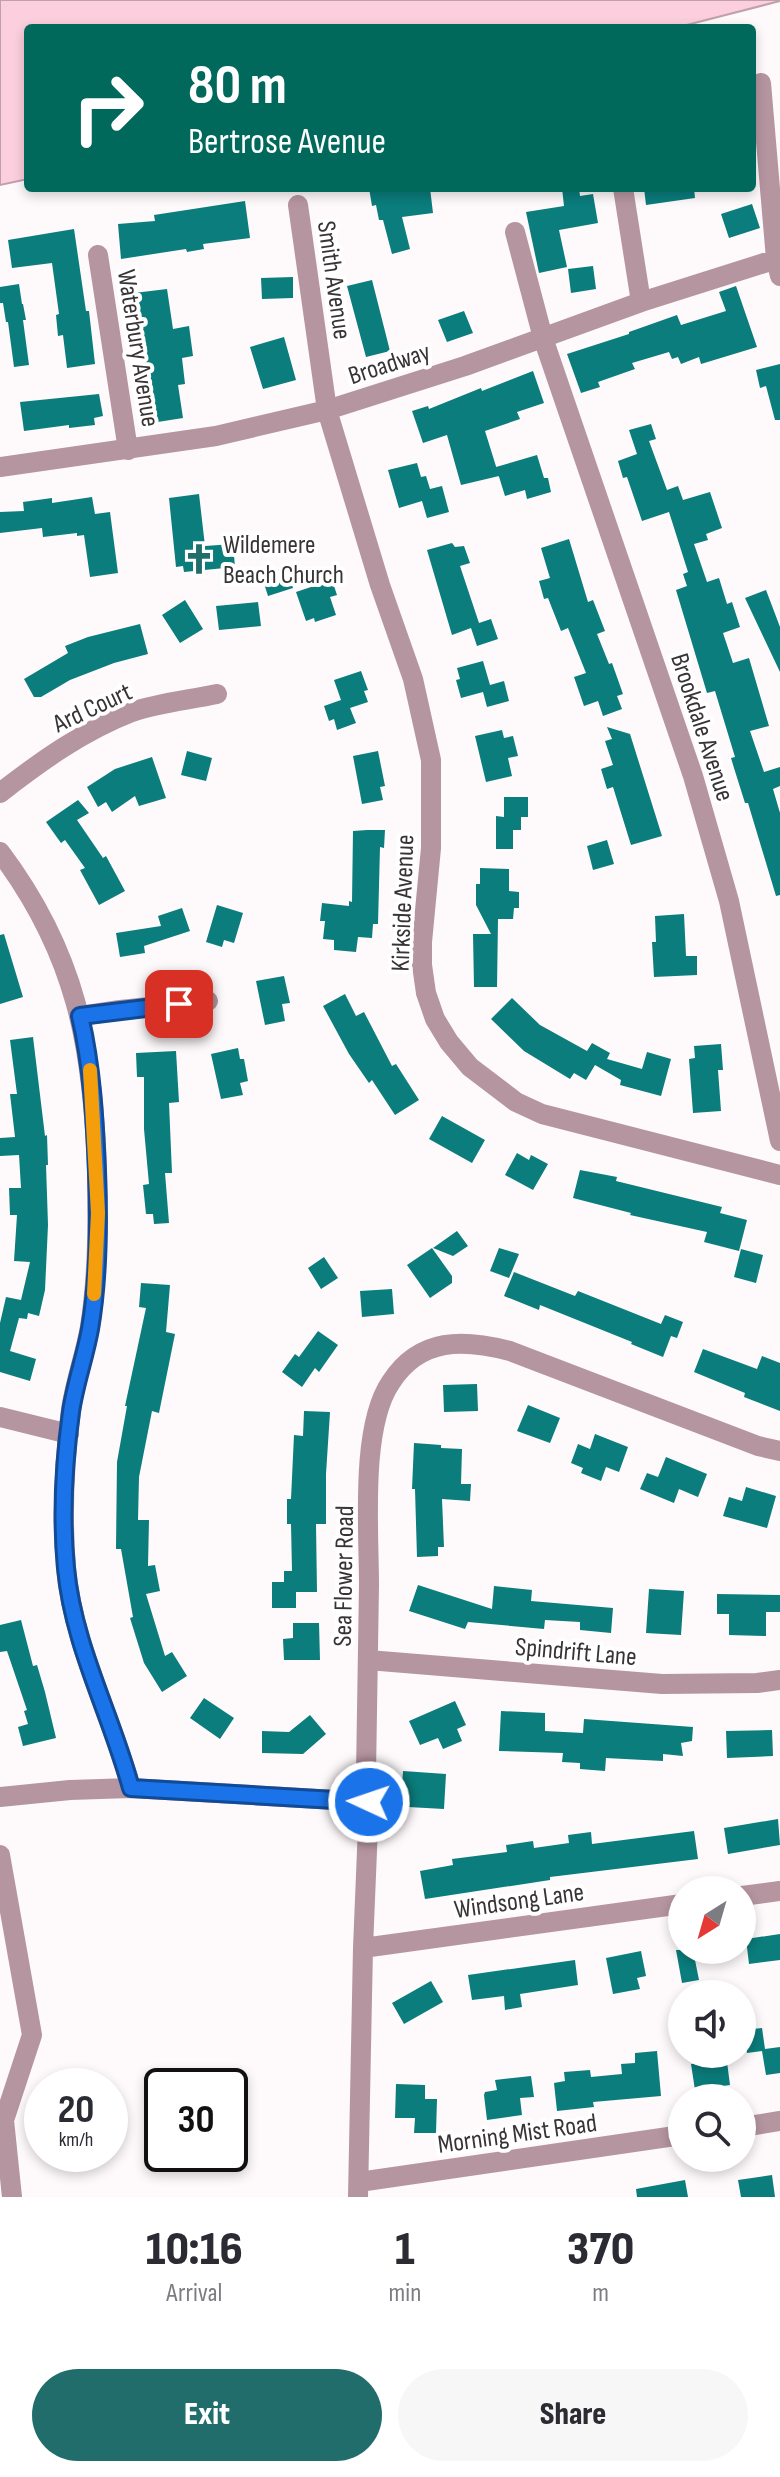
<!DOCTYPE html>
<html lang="en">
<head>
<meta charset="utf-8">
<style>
  body { margin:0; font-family:"Sofia Sans Condensed",sans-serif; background:#f7f7f7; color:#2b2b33; height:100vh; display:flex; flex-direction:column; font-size:30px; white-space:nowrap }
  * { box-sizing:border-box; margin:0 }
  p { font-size:26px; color:#7c7c81 }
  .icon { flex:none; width:44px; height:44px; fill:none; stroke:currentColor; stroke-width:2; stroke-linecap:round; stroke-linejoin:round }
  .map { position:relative; height:2197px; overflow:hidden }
  .details { display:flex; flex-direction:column; background:#fff; flex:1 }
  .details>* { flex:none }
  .hud { position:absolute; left:24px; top:24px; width:732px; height:168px; border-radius:8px; box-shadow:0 4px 12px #0003; background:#00695c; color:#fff; overflow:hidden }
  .needle { width:52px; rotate:217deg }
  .tools { position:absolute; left:668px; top:1876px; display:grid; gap:16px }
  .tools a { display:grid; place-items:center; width:88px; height:88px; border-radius:50%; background:#fff; box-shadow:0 4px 12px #0003; font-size:40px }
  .speed { position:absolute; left:24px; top:2068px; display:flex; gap:16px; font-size:40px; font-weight:700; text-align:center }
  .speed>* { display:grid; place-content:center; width:104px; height:104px; border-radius:50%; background:#fff; box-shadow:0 4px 12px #0003; line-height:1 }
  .speed small { font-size:20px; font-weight:400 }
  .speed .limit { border:4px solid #111; border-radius:12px; background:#fff; color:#111 }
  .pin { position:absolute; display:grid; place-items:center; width:68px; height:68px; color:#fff; margin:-34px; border-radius:16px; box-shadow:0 4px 12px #0006 }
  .me { position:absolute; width:88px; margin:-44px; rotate:273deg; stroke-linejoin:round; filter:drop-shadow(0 0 6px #0008) }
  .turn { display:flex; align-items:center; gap:28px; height:168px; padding:0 32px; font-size:36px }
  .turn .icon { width:104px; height:104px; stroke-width:2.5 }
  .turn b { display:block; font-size:56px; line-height:68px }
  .eta { display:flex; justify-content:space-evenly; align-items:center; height:136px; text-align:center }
  .eta b { font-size:48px; font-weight:800; line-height:56px }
  .action { display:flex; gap:16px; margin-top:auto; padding:16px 32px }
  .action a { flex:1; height:92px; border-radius:48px; background:#216d6c; color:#fff; font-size:32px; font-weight:800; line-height:92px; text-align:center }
  .action a+a { background:#f7f7f7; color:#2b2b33 }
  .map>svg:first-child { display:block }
</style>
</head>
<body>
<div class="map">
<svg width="780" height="2197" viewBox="0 0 780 2197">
  <rect width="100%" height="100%" fill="#fef9fa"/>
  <!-- water -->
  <path fill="#fccfde" stroke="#c1a0ab" stroke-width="2" d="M0,0h780v1l-105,27h-647v151l-28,6z"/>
  <!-- building -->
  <path fill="#0a7d7c" d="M369,188h61l3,25 -31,4 8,32 -18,5 -9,-34h-4l-3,-15 -4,1z
    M562,188h17l1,8 13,-2 5,29 -39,7 8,37 -28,6 -13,-61 38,-6z
    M644,188h50l1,10 -49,7z
    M245,201l5,37 -47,6 1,5 -17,3 -1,-3 -65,10 -3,-35 37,-3 -1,-6z
    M752,204l8,24 -31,10 -8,-24z
    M74,229l12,82h3l6,53 -28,4 -4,-33 -5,1 -2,-21 3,-1 -7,-51 -40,5 -4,-28z
    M593,266l3,23 -25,4 -3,-24z
    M293,277v21l-31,1 -1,-21z
    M372,280l18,71 -24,6 -19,-71z
    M19,284l3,20h1l3,16h-3l6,45 -15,2 -6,-45h-2l-3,-19h-3v-16z
    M736,286l21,61 -56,17 -2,-7 -18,7 -3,-7 -6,2 -3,-7 -37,11 3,6 -37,13 2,5 -19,6 -14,-39 62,-20v-2l48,-17 4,10 45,-14 -7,-19z
    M167,289l6,40 16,-3 4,30 -11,2 3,26 -7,1 5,33 -38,6 -9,-54 4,-1 -8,-57h-3l-3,-18z
    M464,311l9,22 -26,9 -9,-22z
    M284,337l12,43 -33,9 -13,-42z
    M780,364v56h-5l-9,-34 -6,2 -4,-18z
    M533,371l11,32 -27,9 3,7 -35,12 14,45 -38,9 -14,-50 -24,8 -11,-32 16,-5 1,3 52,-21 1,3z
    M99,394l4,22 -9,2 1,7 -26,3v-3l-45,6 -4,-29z
    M651,424l5,15 -7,2 18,49 11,-4 5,14 27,-8 12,36 -16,6 2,6 -14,4 13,38 12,-4 8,26 5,-2 8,25 -17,6 10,30 16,-5 20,68 -19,5 14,41 16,-5v19l-7,3 7,24v82l-4,1 -28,-93h-3l-11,-35 -3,-10 4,-1 -20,-66 -8,2 -31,-103 11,-4 -4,-12 5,-2 -19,-60 -27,9 -15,-44 -4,1 -5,-17 19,-7 -8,-24z
    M537,455l7,23h4l3,14 -24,7 -2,-9 -20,6 -9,-29z
    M417,463l4,14 5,-1 4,13 12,-3 7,26 -22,6 -5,-17 -23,7 -11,-38z
    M199,494l6,52 28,-2 2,23 -51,5 -1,-6 -7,1 -7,-69z
    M92,497l3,17 15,-2 8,61 -28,4 -6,-42 -7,1v-3l-34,4 -1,-9 -42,5v-21l24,-1 -1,-9 29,-4v5z
    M569,539l19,63 5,-2 12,31 -8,3 12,30 3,-1 11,31 -6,2 5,13 -19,7 -5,-15 -14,5 -10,-29 12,-4 -18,-45 -7,3 -13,-33 -4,1 -5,-18 11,-3 -9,-30z
    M452,543l3,4 9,-1 6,17 -10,3 19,57 12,-4 7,20 -21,7 -6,-18 -19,7 -25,-85z
    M287,567l6,21 -25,8 -7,-22z
    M332,580l5,15 -7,2 6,18 -21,7 -1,-4 -8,3 -10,-29z
    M766,590l14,37v45l-35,-74z
    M185,600l18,29 -23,14 -18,-28z
    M258,602l3,24 -42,4 -3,-24z
    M140,624l8,30 -34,9 -44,17 -29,17h-7l-10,-18 44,-26 -3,-7 23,-9z
    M483,661l7,24 14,-4 5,20 -22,6 -4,-15 -22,6 -5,-18 4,-1 -3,-11z
    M361,671l7,19 -4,1 4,11 -18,6 6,15 -19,7 -3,-11 -5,2 -5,-15 17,-6 -7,-20z
    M607,727l23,7 32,102 -31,9 -18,-58 -6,2 -6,-20 12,-4 -8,-24 7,-2z
    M502,730l2,8 9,-2 5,20 -10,2 4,18 -26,6 -11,-46z
    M187,751l25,7 -6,23 -25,-6z
    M378,751l7,35 -5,1 3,13 -21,4 -9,-48z
    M152,757l14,41 -27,8 -4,-10 -23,16 -6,-10 -8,5 -11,-20 28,-18z
    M504,797h24v20h-7v13h-8v19h-17v-33l8,1z
    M78,800l11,13 -12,7 26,38 3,-2 19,35 -26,14 -19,-35 5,-2 -20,-28 -4,3 -15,-21z
    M367,830h18l-1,18 -4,-1 -2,77h-5l-1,14 -14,-1 -2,15 -22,-2v-10l-11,-1 2,-18h-5l2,-18 27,3v-5l3,1 1,-71z
    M607,840l7,24 -21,6 -6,-24z
    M480,868l29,1v22l10,1v16h-5l-1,11h-15l-1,68h-23l-1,-53h18l-15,-29v-21h4z
    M217,905l26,8 -9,30 -10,-3 -2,7 -16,-5z
    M182,908l8,23 -46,15 1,7 -25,4 -4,-24 45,-7 -3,-10z
    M684,914l2,42h11v19l-43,2 -2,-35h4l-1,-26z
    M4,934l19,63 -23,7v-69z
    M284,976l6,27 -8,1 3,17 -20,4 -9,-44z
    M345,994l11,22 8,-4 28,54 4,-2 23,36 -24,15 -23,-35 -3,3 -20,-29 -26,-48z
    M512,998l28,27 47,26 5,-8 18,10 -3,6 35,10 5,-17 24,7 -10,37 -41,-11 1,-5 -26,-15 -9,15 -12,-7 -4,6 -46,-28 -33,-32z
    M33,1037l12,99 2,-1 1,30h-2l2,60 -3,65 -6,26 -11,-3 -1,6 -8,-1 -9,33 26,8 -6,22 -30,-9v-49l6,-26 15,3 9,-38 -16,-1 3,-46h-7l-1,-27h12l-2,-33 -19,1v-18l15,-1 -5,-43h7l-7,-54z
    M721,1044l2,26h-5l3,41 -28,2 -4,-54 6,-1 -1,-12z
    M238,1048l2,11h4l4,22 -8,2 3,12 -22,4 -10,-45z
    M176,1051l3,51 -10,1 3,70h-7l4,50 -15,1 -1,-10h-7l-3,-29 6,-1 -5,-55v-52h-7l-1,-24z
    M442,1116l43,24 -13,23 -43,-24z
    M517,1153l12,7 2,-5 17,9 -15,26 -28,-15z
    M580,1170l37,7 -1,4 106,26 -2,6 27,7 -8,31 -35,-9 3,-10 -77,-17 1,-2 -58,-15z
    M457,1231l11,15 -15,10 -20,-8z
    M432,1248l20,28v7l-22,15 -23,-33z
    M499,1248l20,6 -10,24 -19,-7z
    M741,1249l22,6 -7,28 -22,-6z
    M324,1257l14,21 -17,11 -13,-21z
    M514,1272l61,24 3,-5 83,33 4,-9 18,7 -6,16 -6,-2 -8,21 -32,-13 1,-2 -92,-37 -1,5 -35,-14z
    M141,1283l29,2 -4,47 9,2 -16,79 -7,-2 -13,66 -1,43h11l-1,46 7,-1 5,26 -14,3 19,62 7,-4 15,24 -25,16 -18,-29 -14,-45 3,-1 -12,-68h-5l1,-87 10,-56h-2l21,-98 -7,-1z
    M392,1289l2,25 -32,3 -2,-26z
    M318,1331l20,14 -19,27 -4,-4 -13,19 -20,-15 13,-18 4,3z
    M703,1349l54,20 5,-13 18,7v48l-36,-14 1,-4 -51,-21z
    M477,1384l1,27 -34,1 -1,-27z
    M528,1405l32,13 -10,25 -33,-12z
    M304,1411l26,1 -4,62v50h-10l1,68h-21v16h-24v-26h12v-11h8l-1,-47h-4v-25h4l3,-64 9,1z
    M595,1434l33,13 -9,25 -13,-5 -5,14 -20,-8 2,-5 -12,-5 7,-19 12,5z
    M414,1443l27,2v3l21,1 -1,35h10l-1,17 -28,-2 2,48h-6v9l-21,1 -2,-68h-3z
    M666,1457l41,17 -9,23 -19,-8 -5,14 -34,-14 7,-16 11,4z
    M746,1487l30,9 -9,32 -44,-12 6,-19 13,4z
    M418,1585l74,24 2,-23 38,4 -1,11 82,7 -2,25 -31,-3v-8l-35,-2 -1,9 -76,-7 -3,7 -56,-18z
    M649,1589l35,2 -3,44 -35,-2z
    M717,1594l63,1v17h-14v24l-37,-1v-21h-12z
    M21,1620l12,46 4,-1 8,27 11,46 -33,8 -5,-19 10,-3 -4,-13 3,-1 -20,-59 -7,1v-27z
    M293,1623h26l1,37h-36l-1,-21 10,-1z
    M204,1698l30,20 -14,21 -30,-21z
    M455,1701l11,24 -9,4 5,12 -19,8 -5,-11 -18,7 -11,-24z
    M501,1711l44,2v18l38,2 1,-14 109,8 -1,14 -11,2 2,13 -20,-2v7l-57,-3 -1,13 -25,-2v-6l-18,-1 1,-9 -64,-2z
    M310,1715l16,19 -23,20 -41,-1v-22l27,1z
    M772,1730l1,26 -46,2 -1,-27z
    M403,1771l43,3 -2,35 -36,-2 1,-7h-8z
    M778,1819l2,26 -52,9 -4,-26z
    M694,1831l4,28 -148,18v3l-125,19 -5,-28 33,-6 -1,-6 55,-7 -1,-7 27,-4 1,7 35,-5 -1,-8 23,-3 1,12z
    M780,1934v26l-31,4 -3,-25z
    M676,1950h17l6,30 -17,3z
    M641,1951l5,25 -9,2 3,11 -27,5 -7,-36z
    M575,1960l3,25 -58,9 2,13 -17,3 -1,-14 -32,4 -4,-25z
    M431,1981l12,21 -39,22 -12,-21z
    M762,2028l3,21 15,-2v26l-14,2 -4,-24 -15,2 -4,-23z
    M657,2051l4,45 -68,6 1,5 -37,4 -3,-28 11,-2 -1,-9 26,-2 1,7 31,-3 -1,-10 14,-1v-10z
    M703,2054h23l4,31 -35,5 -4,-26 13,-1z
    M531,2076l3,21 -14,1 2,17 -35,5 -3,-25 1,-3 12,-2 -2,-10z
    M396,2084l29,1v14h12l-1,34h-22l1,-15h-20z
    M772,2175l3,22h-34l-3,-17z
    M685,2180l3,17h-51l-1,-8z"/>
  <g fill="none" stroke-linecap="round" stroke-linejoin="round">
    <!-- minor -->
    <path stroke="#b595a0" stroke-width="20" d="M761,83l15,176 4,17
      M623,188l18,114
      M298,205l29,205 53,175 33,94 18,81v88l-9,94v23l4,28 9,26 14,23 21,25 46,35 26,12 238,61
      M515,232l28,106 150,438 36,125 51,240
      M98,255l30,195
      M0,467l216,-31 111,-26 138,-44 176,-64 139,-44
      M0,793c41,-32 83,-62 132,-81 26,-9 57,-12 85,-18
      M0,852c76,101 93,194 97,318 1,53 1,105 -7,157 -5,28 -15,55 -19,83 -7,52 -9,106 -5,158 7,77 45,146 65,220
      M80,1016l40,-6 88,-9
      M0,1417l69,17
      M368,1660l294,24 95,-1 23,-3
      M0,1797l70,-7 61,-2 238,14
      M0,1855l32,180 -28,85 8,77
      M742,1896l38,-5
      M363,1948l319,-44
      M742,2127l38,-6
      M359,2182l323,-47
      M358,2197l5,-249 6,-146 -3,-28c1,-63 2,-126 3,-189 0,-55 -9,-158 22,-203 29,-45 73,-43 119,-31l248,95 22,5"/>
  </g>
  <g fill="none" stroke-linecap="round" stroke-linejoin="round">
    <defs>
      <path id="route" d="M179,1004l-99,12c12,51 15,104 17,156 2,52 2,105 -7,157 -5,28 -15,55 -19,83 -7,51 -10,105 -5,156 7,77 45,146 65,220l238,14"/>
    </defs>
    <!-- route casing -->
    <use href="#route" stroke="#114b97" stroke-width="20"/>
    <!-- route -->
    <use href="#route" stroke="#1a73e8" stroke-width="14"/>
    <!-- slow -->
    <path stroke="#f59e0b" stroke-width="14" d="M90,1070l8,143 -4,81"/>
  </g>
  <!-- icons -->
  <defs>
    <symbol id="church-bare" viewBox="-9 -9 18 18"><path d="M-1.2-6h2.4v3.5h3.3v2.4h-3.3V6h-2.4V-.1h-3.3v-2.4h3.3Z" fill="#216d6c" stroke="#fff" stroke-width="2.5" paint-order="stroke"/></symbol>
  </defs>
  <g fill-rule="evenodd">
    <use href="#church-bare" x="177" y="537" width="44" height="44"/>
  </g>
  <g text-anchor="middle" stroke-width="8" stroke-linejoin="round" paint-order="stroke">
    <!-- street labels -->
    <g font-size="26" fill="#383435" stroke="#fff">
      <text transform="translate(335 280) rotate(82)" y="9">Smith Avenue</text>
      <text transform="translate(139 348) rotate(81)" y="9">Waterbury Avenue</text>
      <text transform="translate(389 363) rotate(-18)" y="9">Broadway</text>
      <text transform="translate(92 707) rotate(-25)" y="9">Ard Court</text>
      <text transform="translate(703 727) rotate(72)" y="9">Brookdale Avenue</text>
      <text transform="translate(402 903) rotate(-88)" y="9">Kirkside Avenue</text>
      <text transform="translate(343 1576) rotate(-89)" y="9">Sea Flower Road</text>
      <text transform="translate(576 1651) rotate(5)" y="9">Spindrift Lane</text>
      <text transform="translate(519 1900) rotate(-8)" y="9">Windsong Lane</text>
      <text transform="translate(517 2133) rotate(-8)" y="9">Morning Mist Road</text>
    </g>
    <!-- poi labels -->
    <g font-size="26" fill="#383435" stroke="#fff" text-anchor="start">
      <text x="223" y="553">Wildemere<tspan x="223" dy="30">Beach Church</tspan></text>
    </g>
  </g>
</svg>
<div class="tools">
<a><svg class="needle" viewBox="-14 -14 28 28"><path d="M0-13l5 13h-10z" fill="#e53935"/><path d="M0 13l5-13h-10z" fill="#7c7c81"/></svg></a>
<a><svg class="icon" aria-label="sound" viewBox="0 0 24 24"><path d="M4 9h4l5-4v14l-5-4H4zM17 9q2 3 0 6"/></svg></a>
<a><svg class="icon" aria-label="search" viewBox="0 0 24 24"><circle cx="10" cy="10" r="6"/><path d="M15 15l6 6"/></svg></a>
</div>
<div class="speed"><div>20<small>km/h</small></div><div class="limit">30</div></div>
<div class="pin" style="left:179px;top:1004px;background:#d93025"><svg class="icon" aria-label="arrive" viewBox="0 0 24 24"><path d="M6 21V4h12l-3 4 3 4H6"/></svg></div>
<svg class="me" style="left:369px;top:1802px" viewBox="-20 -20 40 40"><circle r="17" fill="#1a73e8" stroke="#fff" stroke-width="3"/><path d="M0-11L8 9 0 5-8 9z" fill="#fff"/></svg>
<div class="hud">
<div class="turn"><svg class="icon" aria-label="right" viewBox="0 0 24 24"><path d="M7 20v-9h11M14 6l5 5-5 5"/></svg><div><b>80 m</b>Bertrose Avenue</div></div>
</div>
</div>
<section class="details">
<div class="eta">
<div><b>10:16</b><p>Arrival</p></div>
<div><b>1</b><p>min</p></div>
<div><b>370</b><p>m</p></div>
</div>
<div class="action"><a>Exit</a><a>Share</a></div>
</section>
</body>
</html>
